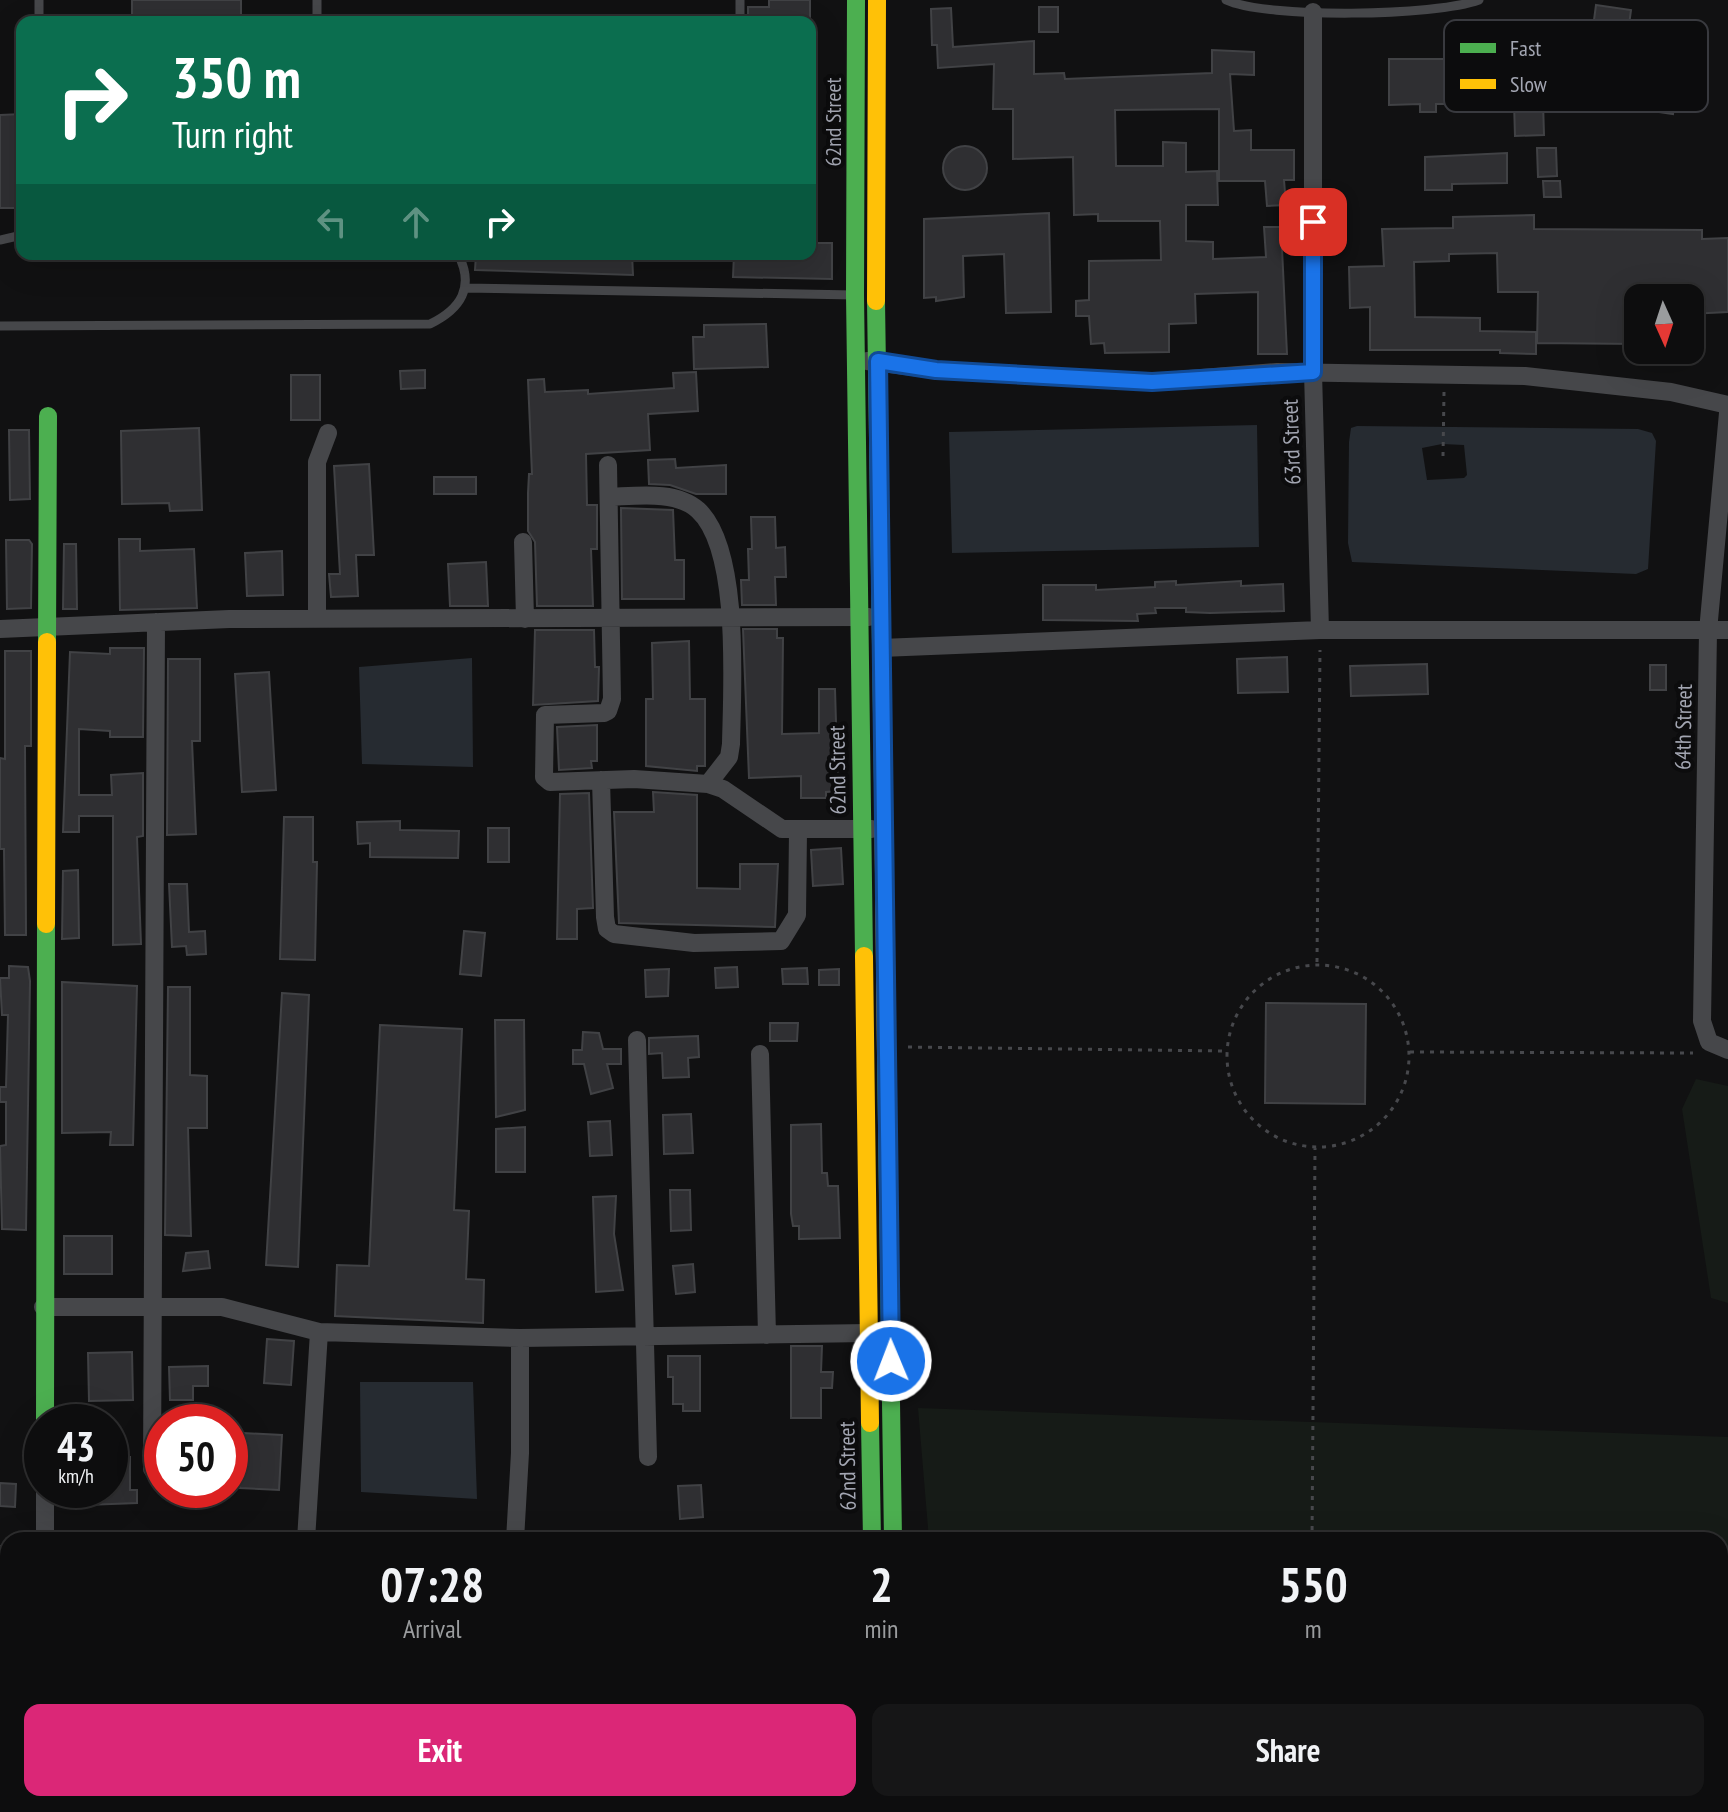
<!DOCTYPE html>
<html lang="en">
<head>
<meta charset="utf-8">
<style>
  body { margin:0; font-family:"PT Sans Narrow",sans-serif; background:#161617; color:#f1f3f6; height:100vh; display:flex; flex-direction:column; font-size:30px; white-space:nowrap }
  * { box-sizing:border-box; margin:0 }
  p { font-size:26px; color:#9a9c9e }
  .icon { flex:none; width:44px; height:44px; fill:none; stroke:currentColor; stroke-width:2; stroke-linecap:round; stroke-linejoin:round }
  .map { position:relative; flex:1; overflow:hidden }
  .side { position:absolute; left:0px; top:1532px; width:1728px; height:280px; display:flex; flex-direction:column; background:#0d0d0e; border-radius:24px 24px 0 0; box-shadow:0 8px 32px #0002,0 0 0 2px #2d2d2e }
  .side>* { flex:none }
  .banner { position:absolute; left:16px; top:16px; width:800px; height:244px; border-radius:16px; box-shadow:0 8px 32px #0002,0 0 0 2px #2d2d2e; background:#0b6e4f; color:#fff; overflow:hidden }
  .needle { width:52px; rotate:177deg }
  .buttons { position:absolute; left:1624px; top:284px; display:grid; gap:16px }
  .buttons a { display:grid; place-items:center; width:80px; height:80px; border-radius:16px; background:#0d0d0e; box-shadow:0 8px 32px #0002,0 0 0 2px #2d2d2e; font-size:40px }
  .speed { position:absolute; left:24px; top:1404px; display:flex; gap:16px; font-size:40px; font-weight:700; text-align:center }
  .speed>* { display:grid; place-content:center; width:104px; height:104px; border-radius:50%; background:#0d0d0e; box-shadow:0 8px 32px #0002,0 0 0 2px #2d2d2e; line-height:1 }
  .speed small { font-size:20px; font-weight:400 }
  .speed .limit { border:12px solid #d22; background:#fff; color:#111 }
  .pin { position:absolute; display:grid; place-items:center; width:68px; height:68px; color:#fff; margin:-34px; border-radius:16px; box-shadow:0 4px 12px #0006 }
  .me { position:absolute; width:88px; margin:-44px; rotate:359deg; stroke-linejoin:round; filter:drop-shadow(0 0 6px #0008) }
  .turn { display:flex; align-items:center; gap:28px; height:168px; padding:0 24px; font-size:36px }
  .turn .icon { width:104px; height:104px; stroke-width:2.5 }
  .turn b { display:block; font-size:56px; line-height:68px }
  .lanes { display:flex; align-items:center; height:76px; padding:0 24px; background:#0003; justify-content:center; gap:40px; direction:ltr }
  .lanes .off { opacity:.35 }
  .eta { display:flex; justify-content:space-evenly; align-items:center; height:136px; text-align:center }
  .eta b { font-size:48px; font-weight:600; line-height:56px }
  .action { display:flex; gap:16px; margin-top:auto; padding:16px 24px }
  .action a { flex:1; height:92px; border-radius:16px; background:#db2777; color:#fff; font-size:32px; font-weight:600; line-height:92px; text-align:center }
  .action a+a { background:#161617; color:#f1f3f6 }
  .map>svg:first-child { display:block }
</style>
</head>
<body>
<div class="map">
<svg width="1728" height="1812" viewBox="0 0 1728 1812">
  <rect width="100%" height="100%" fill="#111112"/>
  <!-- green -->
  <path fill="#161b17" d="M1696,1079l32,7v217l-17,-5 -29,-189z
    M918,1408l810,29v167h-8v-64h-791z"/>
  <!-- water -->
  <path fill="#262b31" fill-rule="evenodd" d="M1257,425l2,122 -307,6 -3,-121z
    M1357,426l281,3 14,4 4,8 -8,128 -12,5 -284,-12 -4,-19 1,-101 2,-14zM1442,444l22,1 3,30 -3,3 -37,2 -5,-32z
    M472,658l1,109 -111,-3 -3,-97z
    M360,1382h113l4,117 -116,-7z
    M1720,1680l8,1v91h-8z
    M669,1804h106v8h-106z
    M982,1804h150l-2,8h-94z"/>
  <!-- building -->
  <path fill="#2f2f32" stroke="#414245" stroke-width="2" d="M132,0h109v22h-109z
    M769,0h41v22h-62v-15h21z
    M1596,5l35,5 -2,15 -35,-5z
    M1039,7h19v25h-19z
    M951,8l2,39 81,-6v33l30,-1 1,6 147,-6v-23l42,2v23l-24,-1 4,57 17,-1v20h43v30h-10l2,25 -19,1 -2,-25h-46v-72l-104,1 1,56h47v-24l23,1v29l31,-1 1,34h-32v36l27,1v17l53,-2 -2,-30h17l6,127h-29v-62l-63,2 1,29 -27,1v28l-64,1 -1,-10 -13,1 -2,-28h-13v-15l13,-1v-39l72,-1 -1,-39h-62v-7l-24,1 -1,-58 -60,2v-50h-20l1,-45 -56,4 -1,-23h-5l-1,-36z
    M1389,59h76v45h-29v8h-16v-8l-31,1z
    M1648,88l27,4 -2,22 -28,-4z
    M1514,102h29l1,33 -29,1z
    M22,114v94h-22v-93z
    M943 168a22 22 0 1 1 44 0a22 22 0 1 1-44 0Z
    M1537,148h19l1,28 -19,1z
    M1507,153v30l-55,1v6h-27v-33z
    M1543,181h17l1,16h-17z
    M1049,213l2,99 -45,1 -2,-59 -41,2 1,41 -28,4v-4l-12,1v-79z
    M1534,215v14l168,1v9l26,-1v74l-38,2v-16h-52v46l-101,-1 1,-51h-40l-1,-39 -48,1v7l-35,1 1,55 65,1v13l56,1v22l-36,-1v-3h-130v-43l-20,1 -1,-41 35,-1 -2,-37 71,-1v-11z
    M810,243h22v36l-99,-2 1,-23h76z
    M476,254h156l1,21 -158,-5z
    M766,324l2,43 -74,2 -1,-32h11v-12z
    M425,370v18l-24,1 -1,-18z
    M696,372l2,39 -50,3 2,36 -64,4 1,51h10v44h-6l2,57h-56l-2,-64 -7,-11v-38l1,-19h3l-4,-94 16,-1 1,13 43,-2v4l86,-6 -1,-15z
    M291,375h29v45h-29z
    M199,428l3,82 -32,1 -1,-8 -47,1 -1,-73z
    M9,430h20l1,69 -20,1z
    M675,459l1,9 50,-3v29h-30l-26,-9 -21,-1 -1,-24z
    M369,464l5,91h-18l2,41 -27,1 -2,-23h11l-6,-108z
    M434,477h42v17h-42z
    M621,508l52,2 2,50h9v39h-62z
    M751,517h24l1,31 9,-1 1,30h-11l1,28h-34l-1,-25h8l-1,-31h4z
    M119,539h21v12l54,-2 3,59 -77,2z
    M6,540h23l3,4 -1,64 -24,1z
    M64,544h12l1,65h-14z
    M282,551l1,44 -36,1 -2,-43z
    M486,562l2,44h-38l-2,-42z
    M1176,581v4l65,-4v5l42,-2 1,27 -74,2 -24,-1v-4h-31l1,5 -19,1 1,7 -95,-1v-35h53v5l59,-3v-5z
    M743,629h34v9h6l-1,96 37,-1v-44h16l3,102 -12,1v6h-25v-22l-52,2z
    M535,630h59l1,37h4l-1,34 -65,4z
    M689,641l1,58h15v67h-8v5l-51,-5v-67h7l-1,-56z
    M110,648h34l-1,89h-33v-6l-31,-2v66h33l-1,-20 32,-2v63l-6,1 4,107 -28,1v-129h-34v16h-16l7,-180 40,2z
    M5,651h26v95h-6l1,189h-21l-1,-86h-4v-91l5,1z
    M1287,657l1,35 -50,1 -1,-34z
    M168,659h32v82h-8l4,93 -29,1z
    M1427,664l1,30 -77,2 -1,-30z
    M1650,665h16v25h-16z
    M269,672l7,118 -34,2 -7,-118z
    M597,725v36h-6l1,7 -33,2 -2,-43z
    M653,792l44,3v93l43,1v-25h38l-3,63 -156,-4 -5,-111h40z
    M589,793l4,115 -16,1v30h-20l3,-145z
    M284,817h29v45h4l-2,98 -35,-1z
    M400,821v9l59,1 -1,27 -88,-1v-14l-12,1 -1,-22z
    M488,828h21v34h-21z
    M841,848l2,36 -30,2 -2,-36z
    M78,870l1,68 -17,1 1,-68z
    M169,884h18l2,48 16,-1 1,23 -19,1 -1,-9 -14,1z
    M464,931l21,2 -4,43 -21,-2z
    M9,966l19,1 2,14 -4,249 -24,-1 -2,-83 6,-1v-43h-6v-15h6l2,-72h-6l-2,-37h9z
    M737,967l1,20 -22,1 -1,-20z
    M807,968l1,16h-25l-1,-15z
    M669,969l-1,27 -22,1 -1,-27z
    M839,969v16h-20v-15z
    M62,982l75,4 -4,159h-23l1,-13 -49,1z
    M168,987h22v88l17,1v52h-19l3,108 -26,-1z
    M282,993l27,2 -11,272 -32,-2z
    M1266,1003l100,1 -1,100 -100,-1z
    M495,1020h29l1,90 -29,7z
    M770,1023h28l-1,18h-27z
    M380,1025l82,4 -8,181 15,1 -3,68 18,1 -1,43 -148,-7 2,-51 32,1z
    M583,1032l16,1 4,16h18v15h-14l6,24 -22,6 -7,-30h-11v-14h9z
    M698,1036l1,21 -11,1 1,19 -26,1 -1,-25 -13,1v-16z
    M691,1114l2,39 -29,1 -1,-39z
    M610,1121l2,34 -22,1 -2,-34z
    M821,1124l1,49h5l1,13h10l2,52 -41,1v-13h-6l-2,-12v-89z
    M525,1127v45h-29v-43z
    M670,1190h20l1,40 -20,1z
    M616,1196l-2,38 9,56 -27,2 -3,-95z
    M64,1236h48v38h-48z
    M208,1251l2,17 -27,3 3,-18z
    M693,1264l2,28 -19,2 -3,-28z
    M267,1339l27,2 -3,44 -27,-2z
    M791,1346h31l-1,26h12l-1,16h-11v30h-30z
    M132,1352l1,48 -44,1 -1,-48z
    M668,1356h32v55h-17v-7h-10v-27h-5z
    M208,1366v20h-15v14h-23l-1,-33z
    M243,1433l39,2 -3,55 -39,-2z
    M110,1457h20v33h7v13l-51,2v-15h24z
    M0,1483l16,1 -1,23 -15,-1z
    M701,1485l2,32 -23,2 -2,-33z"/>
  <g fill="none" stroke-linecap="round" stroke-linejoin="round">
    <!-- path -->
    <path stroke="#47484c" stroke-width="3" stroke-dasharray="4 6" stroke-linecap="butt" d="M1443,456l1,-64
      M1317,962l3,-312
      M1227 1056a91 91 0 1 1 182 0a91 91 0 1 1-182 0Z
      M908,1047l317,4
      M1410,1052l283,1
      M1312,1540l3,-392"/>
    <!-- lane -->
    <path stroke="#46474a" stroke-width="9" d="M317,0v22
      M1226,0c41,19 210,16 253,0
      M317,20l423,-1
      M39,22v-22
      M740,22v-22
      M0,240l22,-5
      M465,288l389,7
      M0,326l430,-2c31,-15 45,-37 28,-70"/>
    <!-- street -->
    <path stroke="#46474a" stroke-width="18" d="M1313,12v360l7,258
      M867,361l69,9 216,12 125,-10 248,4 146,16 57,13
      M1728,413l-20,218 -6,390 7,21 19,8
      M608,465l4,234 -4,12 -4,2 -59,2 -1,62 6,5 84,-3 74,5 15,5 59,40h90
      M609,497c27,-1 67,-7 89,13 43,39 34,179 33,234l-2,13 -21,27
      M523,542l2,77
      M317,618v-156l11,-29
      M0,629l229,-10 640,-2
      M881,648l439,-18h408
      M601,780l4,137 2,12 7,5 80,9 87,-2 16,-26 1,-84
      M637,1040l11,417
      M760,1054l7,281
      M43,1307h179l97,25 201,6 350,-5
      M152,1469l4,-847
      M45,1540v-50
      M306,1540l13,-208
      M515,1540l5,-87v-115
      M0,1554h8
      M0,1801l8,-1"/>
    <!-- fast -->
    <path stroke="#4caf50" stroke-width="18" d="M856,0l-1,295 9,661
      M876,301l7,482
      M47,642l1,-226
      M886,1056l7,484
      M45,1422l1,-498
      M870,1423l2,117"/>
    <!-- slow -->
    <path stroke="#ffc107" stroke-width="18" d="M876,301l1,-301
      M883,783l3,273
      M46,924l1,-282
      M864,956l6,467
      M1720,1627l8,1"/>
  </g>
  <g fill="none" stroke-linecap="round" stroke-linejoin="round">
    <defs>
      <path id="route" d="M891,1361l-13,-1000 58,9 216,12 161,-10v-150"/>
    </defs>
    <!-- route casing -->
    <use href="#route" stroke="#114b97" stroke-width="20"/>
    <!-- route -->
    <use href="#route" stroke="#1a73e8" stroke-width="14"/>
  </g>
  <g text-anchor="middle" stroke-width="8" stroke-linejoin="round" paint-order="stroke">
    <!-- street labels -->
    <g font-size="22" fill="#a3a6b2" stroke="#0c0c0d">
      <text transform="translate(833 122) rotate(-90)" y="8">62nd Street</text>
      <text transform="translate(1291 442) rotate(-92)" y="8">63rd Street</text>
      <text transform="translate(1683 727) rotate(-89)" y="8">64th Street</text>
      <text transform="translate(837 770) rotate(-91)" y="8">62nd Street</text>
      <text transform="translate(847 1466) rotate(-91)" y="8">62nd Street</text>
    </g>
  </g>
  <!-- legend -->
  <rect x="1444" y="20" width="264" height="92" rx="12" fill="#0c0c0d" stroke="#393a3f" stroke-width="2"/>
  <rect x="1460" y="43" width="36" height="10" fill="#4caf50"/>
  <rect x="1460" y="79" width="36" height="10" fill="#ffc107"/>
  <g font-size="22" fill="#a3a6b2">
    <text x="1510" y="56">Fast</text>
    <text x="1510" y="92">Slow</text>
  </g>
</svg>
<div class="buttons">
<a><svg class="needle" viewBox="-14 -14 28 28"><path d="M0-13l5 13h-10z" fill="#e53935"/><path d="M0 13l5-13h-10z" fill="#9a9c9e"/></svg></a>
</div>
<div class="speed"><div>43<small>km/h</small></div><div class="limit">50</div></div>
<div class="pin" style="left:1313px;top:222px;background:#d93025"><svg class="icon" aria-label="arrive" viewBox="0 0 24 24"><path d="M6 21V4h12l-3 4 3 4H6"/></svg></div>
<svg class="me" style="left:891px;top:1361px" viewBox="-20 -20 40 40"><circle r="17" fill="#1a73e8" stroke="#fff" stroke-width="3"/><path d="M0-11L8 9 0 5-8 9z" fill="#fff"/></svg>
<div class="banner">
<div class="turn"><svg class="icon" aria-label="right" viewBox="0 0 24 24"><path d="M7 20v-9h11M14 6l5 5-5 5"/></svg><div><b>350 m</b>Turn right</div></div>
<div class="lanes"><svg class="icon off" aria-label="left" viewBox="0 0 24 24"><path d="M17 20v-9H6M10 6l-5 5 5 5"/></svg><svg class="icon off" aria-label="ahead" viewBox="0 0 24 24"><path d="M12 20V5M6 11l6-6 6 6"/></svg><svg class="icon" aria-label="right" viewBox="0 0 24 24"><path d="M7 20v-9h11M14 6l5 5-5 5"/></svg></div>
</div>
<section class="side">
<div class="eta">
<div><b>07:28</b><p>Arrival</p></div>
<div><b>2</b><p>min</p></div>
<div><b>550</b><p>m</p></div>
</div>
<div class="action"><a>Exit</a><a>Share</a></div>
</section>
</div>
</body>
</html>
